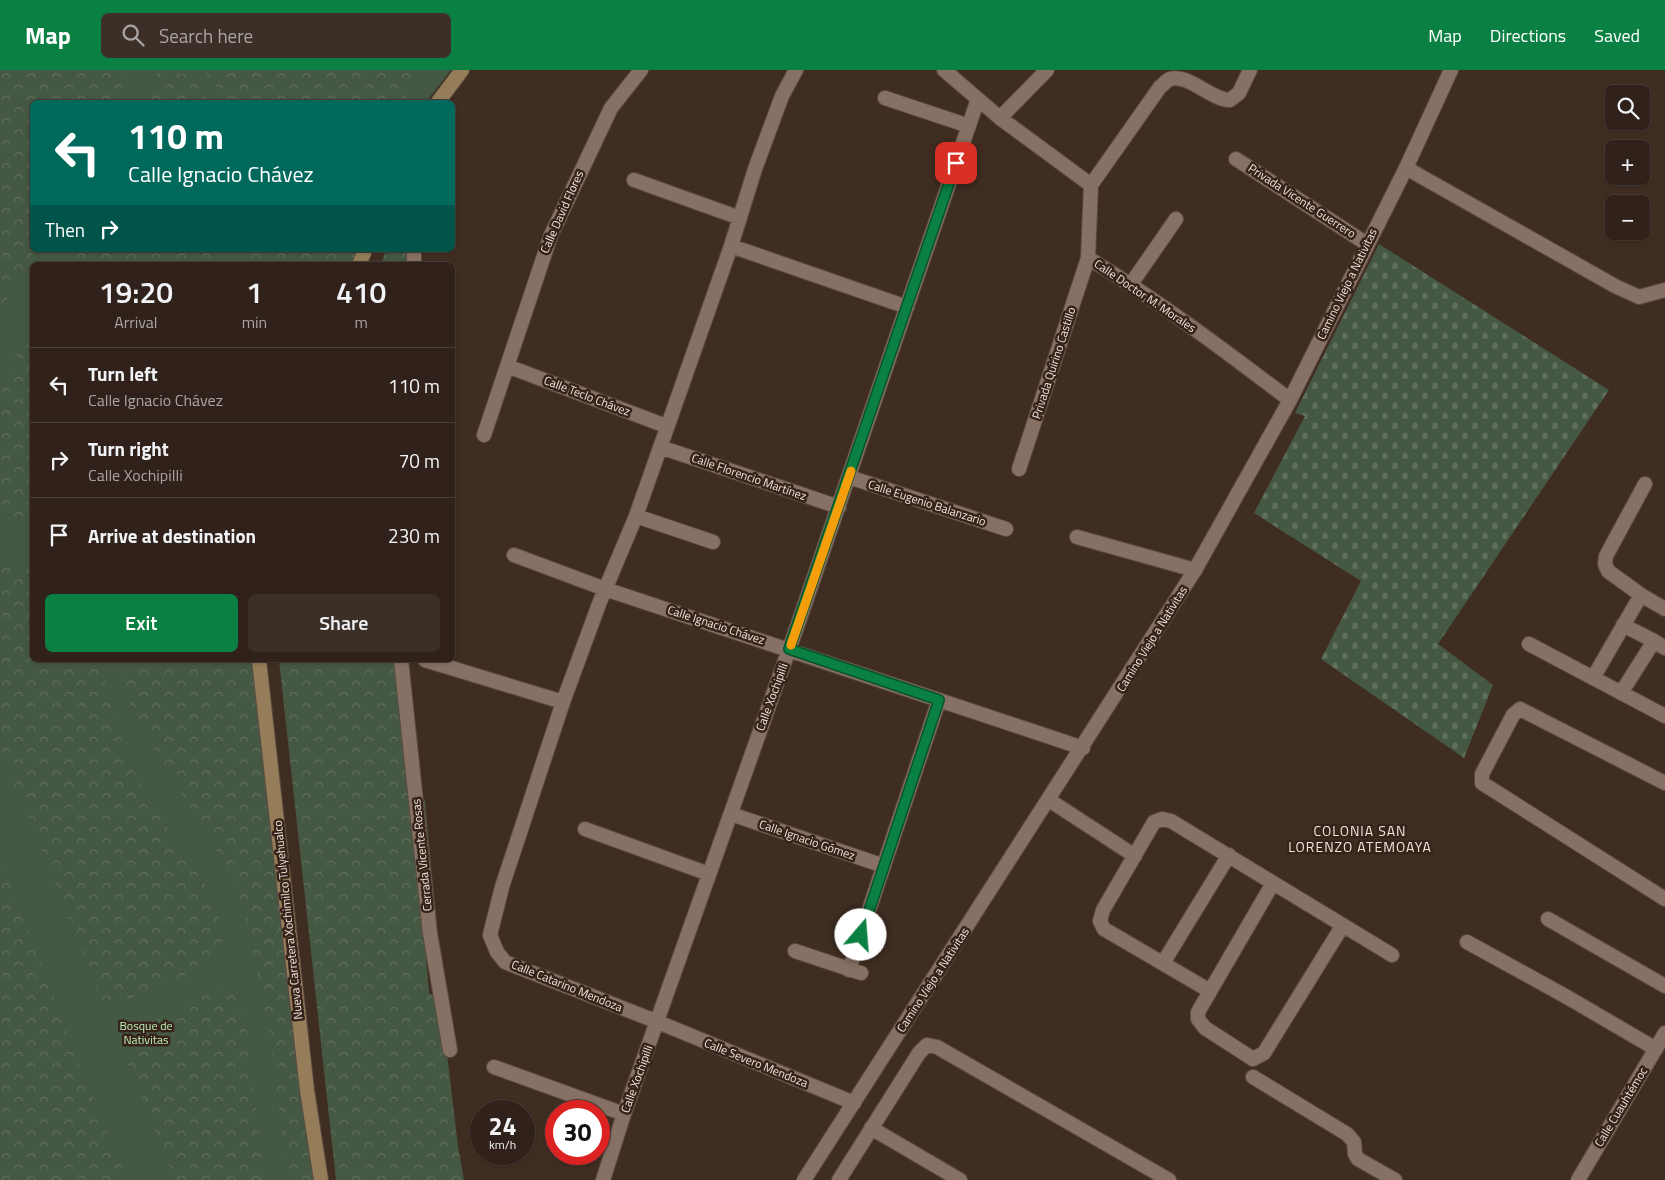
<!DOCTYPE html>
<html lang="en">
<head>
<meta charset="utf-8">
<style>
  body { margin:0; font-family:"Titillium Web",sans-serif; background:#3c2f27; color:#f1f3f6; height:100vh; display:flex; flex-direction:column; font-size:19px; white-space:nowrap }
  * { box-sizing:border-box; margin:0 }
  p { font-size:16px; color:#a8a4a2 }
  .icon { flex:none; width:28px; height:28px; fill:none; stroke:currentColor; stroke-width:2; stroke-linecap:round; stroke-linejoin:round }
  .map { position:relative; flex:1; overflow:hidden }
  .drawer { position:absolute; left:30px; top:192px; width:425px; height:400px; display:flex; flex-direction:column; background:#30221a; border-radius:8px; box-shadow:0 1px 4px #0004,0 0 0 1px #4b3f39 }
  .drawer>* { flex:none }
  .hud { position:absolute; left:30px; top:30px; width:425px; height:152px; border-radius:8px; box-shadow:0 1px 4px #0004,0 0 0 1px #4b3f39; background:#00695c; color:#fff; overflow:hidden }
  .tools { position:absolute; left:1605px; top:15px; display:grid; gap:10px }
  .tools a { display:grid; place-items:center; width:45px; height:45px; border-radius:8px; background:#30221a; box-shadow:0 1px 4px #0004,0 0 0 1px #4b3f39; font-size:25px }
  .speed { position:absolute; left:470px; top:1030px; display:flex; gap:10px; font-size:25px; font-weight:700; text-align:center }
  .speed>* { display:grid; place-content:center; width:65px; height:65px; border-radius:50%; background:#30221a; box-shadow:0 1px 4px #0004,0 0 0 1px #4b3f39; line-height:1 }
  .speed small { font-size:12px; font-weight:400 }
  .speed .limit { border:8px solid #d22; background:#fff; color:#111 }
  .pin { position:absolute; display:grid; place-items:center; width:42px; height:42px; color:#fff; margin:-21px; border-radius:10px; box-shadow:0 2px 8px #0006 }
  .me { position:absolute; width:55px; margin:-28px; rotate:18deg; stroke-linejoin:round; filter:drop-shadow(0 0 4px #0008) }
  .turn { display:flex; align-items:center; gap:18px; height:105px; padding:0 15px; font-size:22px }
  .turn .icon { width:65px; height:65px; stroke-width:2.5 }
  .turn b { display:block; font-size:35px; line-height:42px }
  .then { display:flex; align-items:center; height:48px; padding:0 15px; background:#0003; gap:10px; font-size:19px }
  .eta { display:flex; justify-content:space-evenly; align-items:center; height:85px; text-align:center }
  .eta b { font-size:30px; font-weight:600; line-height:35px }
  .action { display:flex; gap:10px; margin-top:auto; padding:10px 15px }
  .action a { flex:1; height:58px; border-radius:8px; background:#0b8043; color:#fff; font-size:20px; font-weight:600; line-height:58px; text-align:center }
  .action a+a { background:#3c2f27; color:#f1f3f6 }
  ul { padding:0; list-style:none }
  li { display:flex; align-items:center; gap:15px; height:75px; padding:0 15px; border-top:1px solid #4b3f39 }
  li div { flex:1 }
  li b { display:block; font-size:19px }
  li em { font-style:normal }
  header { display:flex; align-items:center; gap:30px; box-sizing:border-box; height:70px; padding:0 25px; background:#0b8043; color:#fff }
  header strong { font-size:24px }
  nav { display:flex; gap:28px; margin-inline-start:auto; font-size:18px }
  .search { width:350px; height:45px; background:#3c2f27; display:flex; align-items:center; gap:12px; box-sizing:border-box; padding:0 18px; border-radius:8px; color:#a8a4a2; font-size:19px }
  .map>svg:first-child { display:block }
</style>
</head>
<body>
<header>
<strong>Map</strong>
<div class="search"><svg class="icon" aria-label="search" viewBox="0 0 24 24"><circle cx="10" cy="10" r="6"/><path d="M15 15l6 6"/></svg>Search here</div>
<nav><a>Map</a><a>Directions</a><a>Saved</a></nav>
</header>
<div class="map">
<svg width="1665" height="1110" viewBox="0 0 1665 1110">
  <defs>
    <pattern id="forest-crowns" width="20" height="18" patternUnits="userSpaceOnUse" patternTransform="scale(1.25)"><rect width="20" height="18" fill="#455843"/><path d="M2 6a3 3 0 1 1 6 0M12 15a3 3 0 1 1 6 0" fill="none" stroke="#60705e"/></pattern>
    <pattern id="cemetery-stones" width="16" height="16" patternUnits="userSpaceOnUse" patternTransform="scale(1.25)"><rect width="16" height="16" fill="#455843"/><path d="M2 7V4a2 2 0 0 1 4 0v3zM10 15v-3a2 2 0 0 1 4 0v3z" fill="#60705e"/></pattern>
  </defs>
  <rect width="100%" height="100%" fill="#402d22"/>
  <!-- green -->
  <path fill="#455843" d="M0,0h451l-25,32h-394v148h325l-6,15h-319v395h220l57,520h-309z"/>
  <!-- forest -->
  <path fill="url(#forest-crowns)" d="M0,0h131l-18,32h-81v148h2l-34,63z
    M159,0h7l24,6 18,26h-65z
    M204,0h225l-28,32h-174z
    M69,180h159l-7,15h-159z
    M251,180h110l-5,15h-112z
    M386,180h33l2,15h-40z
    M32,254v198l-32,-2v-130z
    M0,494l32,1v95h70v10l13,47 16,50 58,96 20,26 8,18 6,46 -6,9 -15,8 -92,36 -6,-1 -104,-257z
    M121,590h135l59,520h-27l-18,-143 -27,-133 -14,-32 -93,-154c-8,-19 -14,-37 -15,-58z
    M279,590h115l15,141 16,-1 11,120h-13l6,73 6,4 12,57 11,92 6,34h-128z
    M0,788l66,172 61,150h-127z
    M229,916l7,3 4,20 6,16 19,155h-90l-56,-138 4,-7 97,-46z"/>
  <!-- cemetery -->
  <path fill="url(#cemetery-stones)" d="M1379,174l230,146 -171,254 55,41 -29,73 -143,-99 40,-78 -107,-68 51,-97 -10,-3z"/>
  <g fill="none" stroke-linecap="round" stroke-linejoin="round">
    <defs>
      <path id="minor" d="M796,0l-14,26 -27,73 -24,77 -95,270 -37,88 -36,98 -61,185 -12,48 7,17 8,10 153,60 196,81
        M944,0l56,48 91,67
        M885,28l84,28
        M1000,48l47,-48
        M1236,89l131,85
        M1406,98l209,118 24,11 26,-7
        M634,110l106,38
        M1091,115l-3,73c71,43 136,92 202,142
        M1091,115l69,-98c3,-2 7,-7 10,-8 18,-6 41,21 60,21l9,-7 11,-23
        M731,176l176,61
        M414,180v15
        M1131,214l45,-65
        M507,296l159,60
        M484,365l67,-200 60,-127 30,-38
        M660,377l179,60
        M1019,399l69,-211
        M849,407l157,52
        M636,446l77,26
        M1077,467l118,33
        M514,485l91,34 478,159
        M1641,525l24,14
        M1623,555l31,16
        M1529,574l136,72
        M401,590l29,273 20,117
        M425,590l138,42
        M1593,608l48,-83 -33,-24 -3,-7 1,-8 39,-72
        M1621,623l33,-52 11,7
        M1665,713l-145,-74 -7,6 -31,59v9l183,116
        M1049,730l86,56
        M731,744l153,52
        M585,759l124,45
        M1273,813l-75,129v7l7,9 48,31 11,-6 79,-128
        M1548,849l117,67
        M1467,872l100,55 89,52
        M795,881l66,22
        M1163,893l66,-108
        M849,900l90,-270
        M1210,921l-106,-62 -4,-8 3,-11 51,-88 8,-3 9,2 221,134
        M494,997l130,47
        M1253,1007l94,57 7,8 1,12 3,5 37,21
        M871,1058l89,52
        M603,1110l21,-66 174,-490 180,-525
        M839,1110l80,-127 8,-8 10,2 232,133"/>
      <path id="tertiary" d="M804,1110l391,-610 95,-170 116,-232 45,-98
        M1578,1110l87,-147"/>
      <path id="secondary" d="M438,32l24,-32
        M359,195l6,-15
        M259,590l48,430 14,90"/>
    </defs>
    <!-- minor casing -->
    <use href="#minor" stroke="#5b4b41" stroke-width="16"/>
    <!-- tertiary casing -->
    <use href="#tertiary" stroke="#5b4b41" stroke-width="16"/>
    <!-- secondary casing -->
    <use href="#secondary" stroke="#5b4b41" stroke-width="16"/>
    <!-- minor -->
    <use href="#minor" stroke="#877164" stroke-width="14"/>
    <!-- tertiary -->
    <use href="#tertiary" stroke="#877164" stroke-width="14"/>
    <!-- secondary -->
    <use href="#secondary" stroke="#957d5a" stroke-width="14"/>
  </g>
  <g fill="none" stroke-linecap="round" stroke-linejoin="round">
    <defs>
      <path id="route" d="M861,865l78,-235 -150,-51 167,-486"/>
    </defs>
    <!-- route casing -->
    <use href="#route" stroke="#07532c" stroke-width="12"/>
    <!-- route -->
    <use href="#route" stroke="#0b8043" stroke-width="9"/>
    <!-- slow -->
    <path stroke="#f59e0b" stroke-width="9" d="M791,575l60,-174"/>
  </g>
  <g text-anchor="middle" stroke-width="5" stroke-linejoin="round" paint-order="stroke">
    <!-- street labels -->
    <g font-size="12" fill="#f0e3dc" stroke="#362319">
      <text transform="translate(1302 131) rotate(33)" y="4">Privada Vicente Guerrero</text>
      <text transform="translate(562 142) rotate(-66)" y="4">Calle David Flores</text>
      <text transform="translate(1347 214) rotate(-64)" y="4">Camino Viejo a Nativitas</text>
      <text transform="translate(1145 226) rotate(34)" y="4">Calle Doctor M. Morales</text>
      <text transform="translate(1054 293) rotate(-72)" y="4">Privada Quirino Castillo</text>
      <text transform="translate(587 326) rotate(21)" y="4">Calle Teclo Chávez</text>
      <text transform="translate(749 407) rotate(19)" y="4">Calle Florencio Martínez</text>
      <text transform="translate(927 433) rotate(18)" y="4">Calle Eugenio Balanzario</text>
      <text transform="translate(716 555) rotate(18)" y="4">Calle Ignacio Chávez</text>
      <text transform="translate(1152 569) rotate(-58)" y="4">Camino Viejo a Nativitas</text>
      <text transform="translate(772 627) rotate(-70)" y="4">Calle Xochipilli</text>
      <text transform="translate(807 770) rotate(19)" y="4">Calle Ignacio Gómez</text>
      <text transform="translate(422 785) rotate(-96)" y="4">Cerrada Vicente Rosas</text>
      <text transform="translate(288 850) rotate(-96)" y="4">Nueva Carretera Xochimilco Tulyehualco</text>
      <text transform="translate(933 910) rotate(-57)" y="4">Camino Viejo a Nativitas</text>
      <text transform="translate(567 916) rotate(22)" y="4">Calle Catarino Mendoza</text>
      <text transform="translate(756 993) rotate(22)" y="4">Calle Severo Mendoza</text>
      <text transform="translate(637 1009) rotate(-70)" y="4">Calle Xochipilli</text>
      <text transform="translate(1621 1037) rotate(-59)" y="4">Calle Cuauhtémoc</text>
    </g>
    <!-- park labels -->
    <g font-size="12" fill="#bdefb8" stroke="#362319">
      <text x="146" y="960">Bosque de<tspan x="146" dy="14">Nativitas</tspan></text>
    </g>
    <!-- neighbourhood labels -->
    <g font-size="14" letter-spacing="1" fill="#f0e3dc" stroke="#362319">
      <text x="1360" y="766">COLONIA SAN<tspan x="1360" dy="16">LORENZO ATEMOAYA</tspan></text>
    </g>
  </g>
</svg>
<div class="tools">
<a><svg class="icon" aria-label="search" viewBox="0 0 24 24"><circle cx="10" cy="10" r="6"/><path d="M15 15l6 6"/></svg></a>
<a>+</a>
<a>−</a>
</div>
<div class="speed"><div>24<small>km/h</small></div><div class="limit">30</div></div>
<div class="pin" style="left:956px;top:93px;background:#d93025"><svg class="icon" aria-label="arrive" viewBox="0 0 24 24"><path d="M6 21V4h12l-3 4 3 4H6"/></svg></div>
<svg class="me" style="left:861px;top:865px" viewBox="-20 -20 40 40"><circle r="19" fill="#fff"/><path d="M0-13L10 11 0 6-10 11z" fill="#0b8043"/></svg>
<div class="hud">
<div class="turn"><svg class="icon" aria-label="left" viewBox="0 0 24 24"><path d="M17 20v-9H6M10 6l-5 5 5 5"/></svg><div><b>110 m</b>Calle Ignacio Chávez</div></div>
<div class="then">Then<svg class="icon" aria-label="right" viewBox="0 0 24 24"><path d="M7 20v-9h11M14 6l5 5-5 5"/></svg></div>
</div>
<section class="drawer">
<div class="eta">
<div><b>19:20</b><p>Arrival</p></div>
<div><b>1</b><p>min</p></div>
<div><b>410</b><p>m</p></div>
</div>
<ul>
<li><svg class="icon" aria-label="left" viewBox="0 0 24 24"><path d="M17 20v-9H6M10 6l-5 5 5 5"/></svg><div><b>Turn left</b><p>Calle Ignacio Chávez</p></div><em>110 m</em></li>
<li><svg class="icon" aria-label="right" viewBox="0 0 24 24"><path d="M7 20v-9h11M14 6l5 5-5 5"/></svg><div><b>Turn right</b><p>Calle Xochipilli</p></div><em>70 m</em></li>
<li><svg class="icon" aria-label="arrive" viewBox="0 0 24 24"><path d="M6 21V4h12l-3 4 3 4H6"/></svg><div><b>Arrive at destination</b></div><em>230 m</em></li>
</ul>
<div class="action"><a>Exit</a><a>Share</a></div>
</section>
</div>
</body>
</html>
